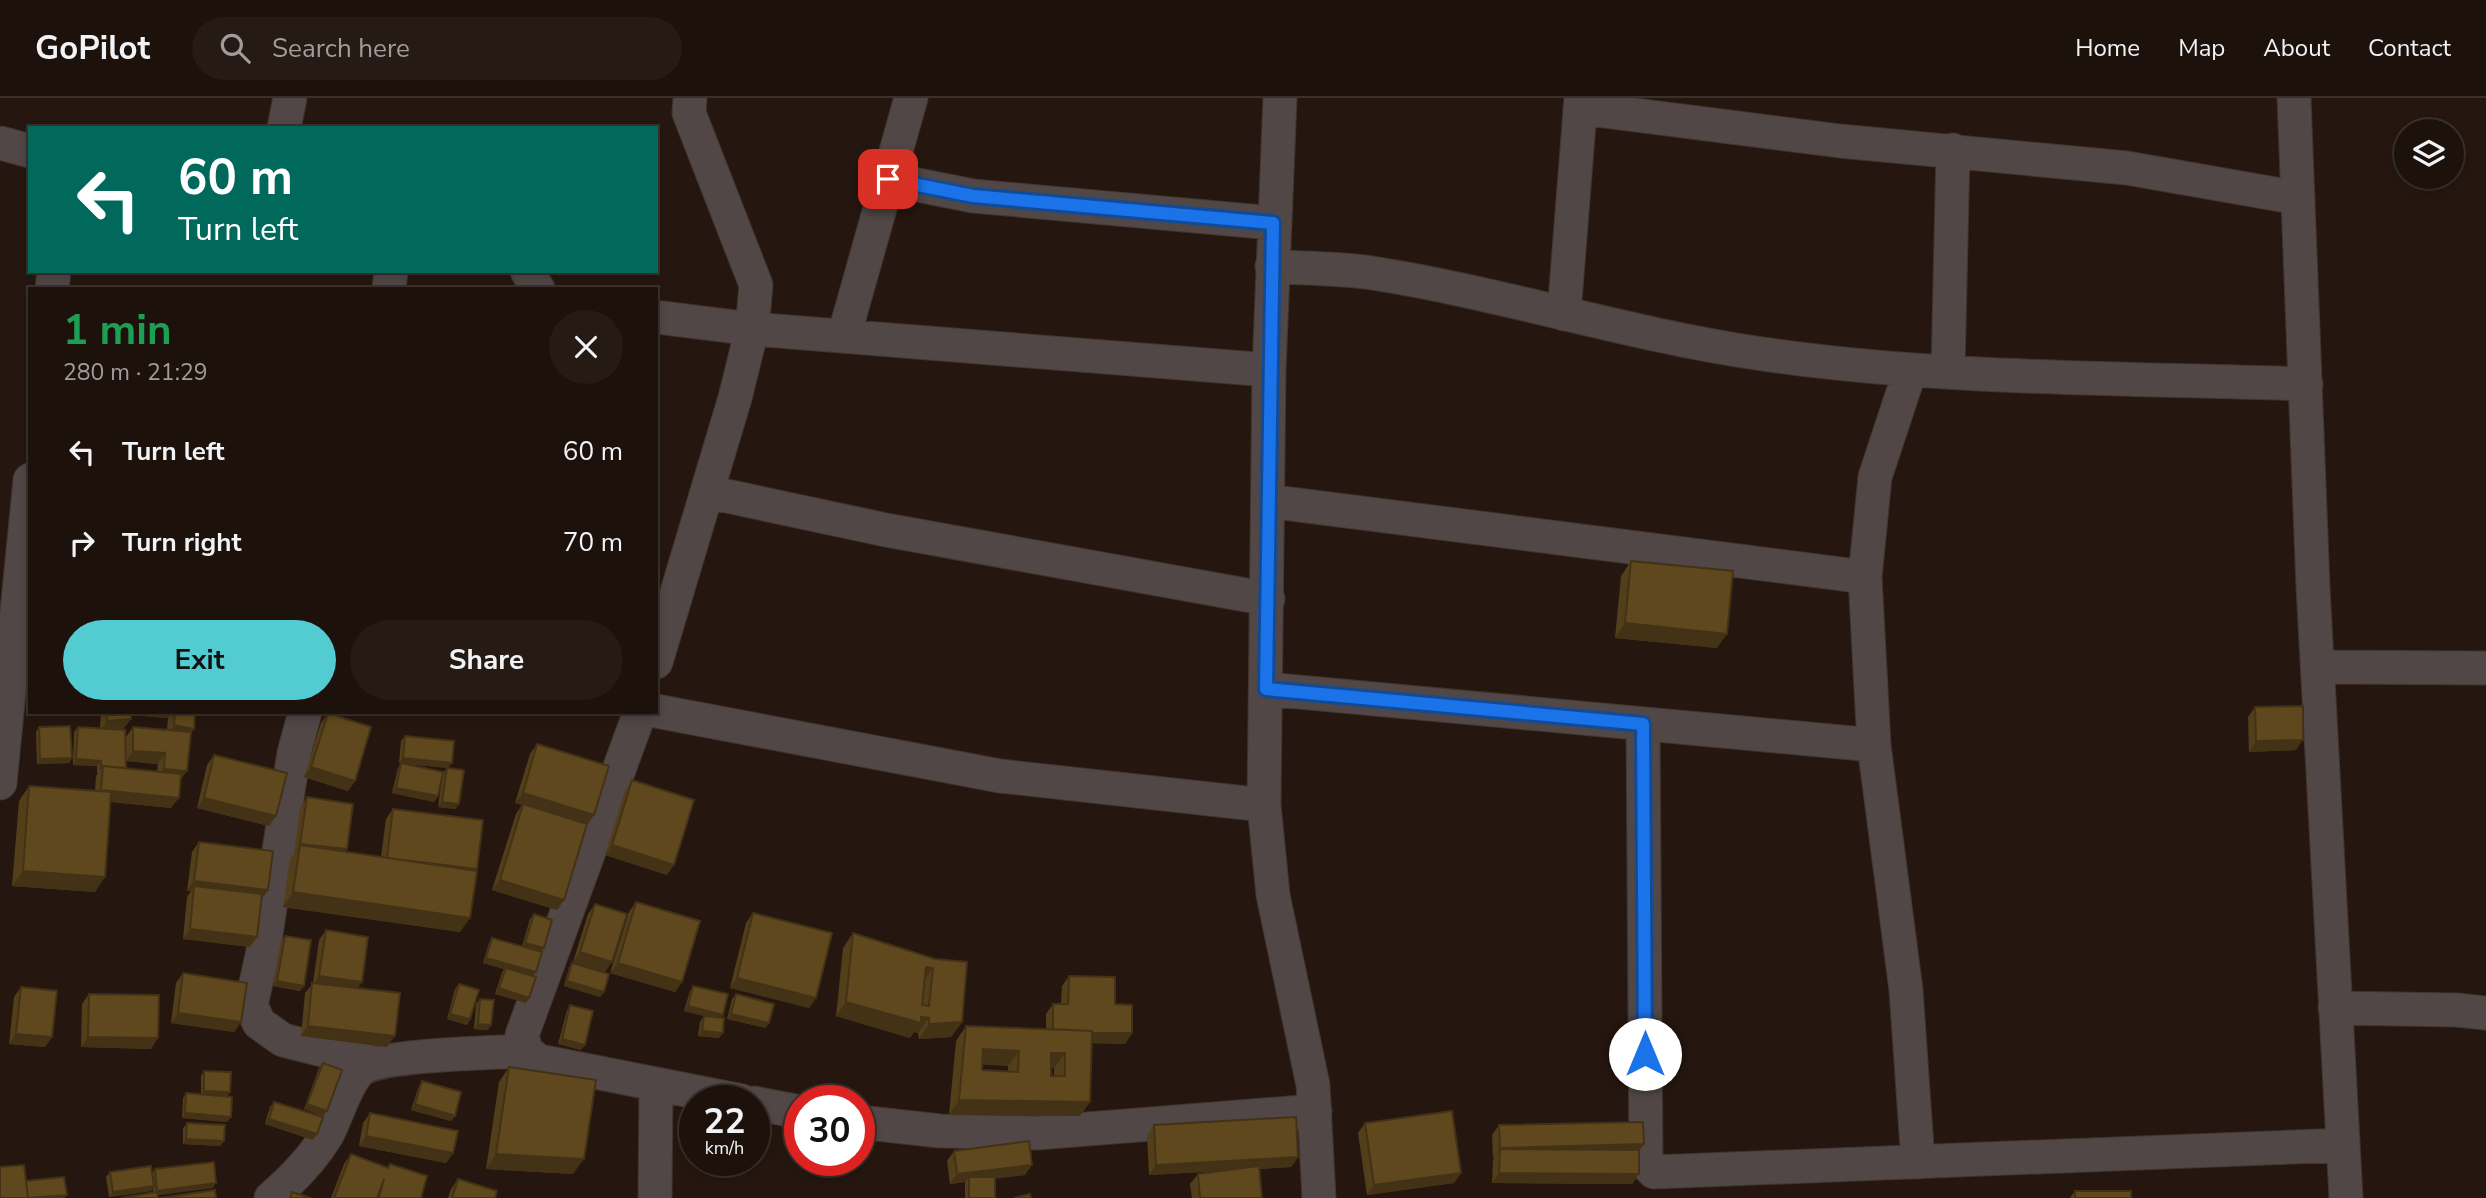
<!DOCTYPE html>
<html lang="en">
<head>
<meta charset="utf-8">
<style>
  body { margin:0; font-family:"Nunito Sans",sans-serif; background:#251a14; color:#f1f3f6; height:100vh; display:flex; flex-direction:column; font-size:26px; white-space:nowrap }
  * { box-sizing:border-box; margin:0 }
  p { font-size:23px; color:#a09d9d }
  .icon { flex:none; width:38px; height:38px; fill:none; stroke:currentColor; stroke-width:2; stroke-linecap:round; stroke-linejoin:round }
  .map { position:relative; flex:1; overflow:hidden }
  .details { position:absolute; left:28px; top:189px; width:630px; height:427px; display:flex; flex-direction:column; background:#1c110b; border-radius:0px; box-shadow:0 4px 10px #0003,0 0 0 2px #3a312c }
  .details>* { flex:none }
  .banner { position:absolute; left:28px; top:28px; width:630px; height:147px; border-radius:0px; box-shadow:0 4px 10px #0003,0 0 0 2px #3a312c; background:#00695c; color:#fff; overflow:hidden }
  .controls { position:absolute; left:2394px; top:21px; display:grid; gap:14px }
  .controls a { display:grid; place-items:center; width:70px; height:70px; border-radius:50%; background:#1c110b; box-shadow:0 4px 10px #0003,0 0 0 2px #3a312c; font-size:35px }
  .speed { position:absolute; left:679px; top:987px; display:flex; gap:14px; font-size:35px; font-weight:700; text-align:center }
  .speed>* { display:grid; place-content:center; width:91px; height:91px; border-radius:50%; background:#1c110b; box-shadow:0 4px 10px #0003,0 0 0 2px #3a312c; line-height:1 }
  .speed small { font-size:18px; font-weight:400 }
  .speed .limit { border:10px solid #d22; background:#fff; color:#111 }
  .pin { position:absolute; display:grid; place-items:center; width:60px; height:60px; color:#fff; margin:-30px; border-radius:14px; box-shadow:0 4px 10px #0006 }
  .me { position:absolute; width:77px; margin:-38px; rotate:0deg; stroke-linejoin:round; filter:drop-shadow(0 0 5px #0008) }
  .turn { display:flex; align-items:center; gap:24px; height:147px; padding:0 35px; font-size:32px }
  .turn .icon { width:91px; height:91px; stroke-width:2.5 }
  .turn b { display:block; font-size:49px; line-height:60px }
  .round { display:grid; place-items:center; flex:none; width:74px; height:74px; border-radius:37px; background:#251a14 }
  .head { display:flex; align-items:center; justify-content:space-between; height:119px; padding:0 35px }
  h1 { font-size:42px; font-weight:700; line-height:52px; color:#1e9e55 }
  .button { display:flex; gap:14px; margin-top:auto; padding:14px 35px }
  .button a { flex:1; height:80px; border-radius:42px; background:#52ccd0; color:#111; font-size:28px; font-weight:700; line-height:80px; text-align:center }
  .button a+a { background:#251a14; color:#f1f3f6 }
  ul { padding:0; list-style:none }
  li { display:flex; align-items:center; gap:21px; height:91px; padding:0 35px }
  li div { flex:1 }
  li b { display:block; font-size:26px }
  li em { font-style:normal }
  header { display:flex; align-items:center; gap:42px; box-sizing:border-box; height:98px; padding:0 35px; background:#1c110b; border-bottom:2px solid #3a312c }
  header strong { font-size:33px }
  nav { display:flex; gap:38px; margin-inline-start:auto; font-size:24px }
  .search { width:490px; height:63px; background:#251a14; display:flex; align-items:center; gap:18px; box-sizing:border-box; padding:0 24px; border-radius:38px; color:#a09d9d; font-size:26px }
  .map>svg:first-child { display:block }
</style>
</head>
<body>
<header>
<strong>GoPilot</strong>
<div class="search"><svg class="icon" aria-label="search" viewBox="0 0 24 24"><circle cx="10" cy="10" r="6"/><path d="M15 15l6 6"/></svg>Search here</div>
<nav><a>Home</a><a>Map</a><a>About</a><a>Contact</a></nav>
</header>
<div class="map">
<svg width="2486" height="1100" viewBox="0 0 2486 1100">
  <rect width="100%" height="100%" fill="#25170f"/>
  <g fill="none" stroke-linecap="round" stroke-linejoin="round">
    <defs>
      <path id="street" d="M1280,0l-11,272 -5,435 9,90 40,190 6,113
        M2294,0l19,489 33,611
        M1580,10l260,33 287,27 171,30
        M284,30l6,-30
        M0,45l30,8
        M888,81l85,17 300,27
        M1272,168c33,3 67,2 100,7 129,20 255,61 384,80 181,27 367,25 550,31
        M527,173l11,18
        M52,191l2,-18
        M389,191l2,-18
        M1564,216l17,-216
        M656,219l96,12 517,41
        M844,238l67,-238
        M1910,273l-35,106 -10,100 9,168 32,245 12,172
        M1948,274l5,-222
        M708,394l178,38 382,69
        M1268,403l597,76
        M656,564l79,-264 17,-69 4,-44 -67,-172 1,-15
        M2318,569l168,1
        M1266,591l608,56
        M656,613l344,65 264,29
        M305,614l-11,41 -30,194 -13,58 8,18 24,17 91,23
        M640,614l-118,323 4,16 13,10 203,40
        M1643,626l3,440 8,8 689,-27
        M0,685l30,-303
        M2335,910l122,2 29,3
        M754,1005l46,9
        M859,1024l81,9 97,2 278,-22
        M271,1100c22,-19 41,-38 56,-63 11,-20 16,-45 31,-63 15,-18 139,-19 168,-21
        M655,1100l1,-114"/>
    </defs>
    <!-- street casing -->
    <use href="#street" stroke="#41342c" stroke-width="35"/>
    <!-- street -->
    <use href="#street" stroke="#504746" stroke-width="33"/>
  </g>
  <!-- wall -->
  <path fill="#533e1a" fill-rule="evenodd" d="M1631,463l86,87 -102,-10 6,-62z
    M2255,609l41,43 -47,2 -1,-35z
    M101,614h94l-15,69 -9,27 -61,-6 -15,90 -83,-6 7,-85 10,-15 66,5 1,-15 2,-3h-1v-7l-24,-1 1,-33 4,-5 22,1zM131,617l37,3 -1,12 -34,-3 -7,10v24l32,3 -1,8 -31,-4 -8,-38 5,-1 8,-10z
    M328,615l27,68 -7,10 -44,-14 17,-54z
    M39,629l33,31 -3,5 -32,1 -1,-32z
    M405,638l43,32 -42,-4 32,32 -4,6 -42,-9 6,-25 3,-5h-2l2,-22z
    M537,646l57,71 -7,9 -30,86 -65,-20 24,-76 6,-9 -7,-2 15,-49z
    M214,657l62,61 -7,10 -72,-18 10,-43z
    M447,670l12,36 -4,5 -17,-2 5,-34z
    M632,682l35,95 -62,-20 20,-64z
    M307,699l39,55 35,5 5,-38 7,-10 83,61 -16,62 -177,-25 7,-48 4,-5 6,-46z
    M199,744l69,48 -7,10 -4,37 -7,10 -67,-8 4,-42 4,-6h-4l5,-39z
    M636,804l46,80 -7,10 -65,-19 19,-61z
    M595,806l10,68 -32,-10 15,-48z
    M753,815l63,85 -7,10 -79,-20 16,-65z
    M534,816l10,34 -3,4 -5,20 -3,4 -7,27 -31,-9 7,-21 2,-4 -21,-6 6,-20 3,-5 30,8 8,-27z
    M326,832l31,58 30,59 -86,-11 4,-43 8,-10 6,-43z
    M853,835l82,26 27,63 -11,15 -32,2 -1,-6 -4,-1 -4,6 -74,-22 7,-68z
    M285,838l15,55 -27,-5 8,-45z
    M572,865l32,29 -4,5 -36,-11 5,-18z
    M183,875l58,49 -7,10 -63,-9 5,-40z
    M1069,878l46,28 17,29 -7,11 -33,-1 -2,59 -10,14 -131,-1 7,-74 10,-15 80,3v-15l7,-10h8l1,-18zM982,966l26,2v6l-26,-2zM1051,970h3v8h-3z
    M459,886l11,35 -3,6 -20,-6 8,-30z
    M693,888l29,32 -3,20 -21,-2 2,-14 4,-6 -20,-5 6,-20z
    M21,889l31,50 -7,10 -36,-3 5,-47z
    M89,896l62,55 -70,-2 1,-43z
    M736,896l30,34 -39,-9 5,-20z
    M480,901l8,31 -14,-1 2,-25z
    M570,907l11,45 -23,-6 9,-34z
    M323,965v53l-19,-7 15,-41z
    M509,969l64,107 -87,-5 13,-87z
    M204,973l23,25v26l-45,-4 1,-20 3,-5 15,1v-18z
    M422,983l33,35 -4,5 -40,-11 8,-24z
    M274,1004l43,32 -4,6 -48,-16 5,-17z
    M370,1015l83,40 -7,10 -87,-17 4,-23z
    M187,1025l37,18 -4,5 -37,-2v-15z
    M1365,1025l96,50 -7,10 -87,12 -9,-62z
    M1154,1027l144,32 -7,10 -32,2 3,29h-70l-2,-14 8,-10 23,-3 -72,4 -2,-40z
    M1499,1027l145,19 -5,7v23l-7,10 -140,-1 1,-23 1,-2h-1l-1,-23z
    M954,1053l71,24 -30,3v20h-30v-16l-15,2 -3,-23z
    M351,1056l36,13 3,-3 31,34h-90l13,-34z
    M155,1071l58,19 -60,5v-5l-2,3 -42,6 -3,-20 4,-5 42,1z
    M458,1081l37,19h-47l3,-9z
    M2075,1093l56,7h-61z"/>
  <!-- shaded-wall -->
  <path fill="#433215" d="M1625,525l102,11 -10,14 -102,-10z
    M130,614h42l-4,6 -40,-3z
    M131,621l-8,10 -23,2 7,-10z
    M174,627l20,4 -7,10 -20,-3z
    M2303,642l-7,10 -47,2 7,-11z
    M133,653l32,2 -7,11 -32,-3z
    M72,660l-3,5 -32,1 3,-5z
    M403,660l49,5 -4,5 -49,-5z
    M76,661l25,2 -4,5 -24,-1z
    M311,669l44,14 -7,10 -44,-14z
    M164,671l23,2 -7,10 -23,-2z
    M396,690l42,8 -4,6 -42,-9z
    M101,692l78,8 -8,10 -77,-8z
    M523,695l71,22 -7,10 -72,-22z
    M204,700l72,18 -7,10 -72,-18z
    M442,704l17,2 -4,5 -17,-2z
    M300,746l47,5 -7,10 -40,-14 -7,9z
    M612,747l62,20 -7,10 -62,-20z
    M23,773l82,6 -10,15 -83,-6z
    M500,782l64,20 -7,10 -65,-20z
    M194,783l74,9 -7,10 -67,-14 -3,5h-4z
    M293,794l177,26 -10,14 -177,-25z
    M190,831l67,8 -7,10 -67,-8z
    M525,845l19,5 -4,5 -19,-5z
    M580,854l32,10 -7,10 -32,-10z
    M486,860l50,14 -4,5 -49,-14z
    M618,865l64,19 -7,10 -65,-19z
    M926,869l7,1 -11,15z
    M319,878l43,6 -7,10 -43,-6z
    M737,880l79,20 -7,10 -79,-20z
    M277,883l27,5 -4,5 -27,-5z
    M567,883l37,11 -4,5 -36,-11z
    M499,890l30,10 -3,5 -31,-9z
    M846,904l83,16 -11,15 -4,-1 -4,6 -74,-22z
    M688,908l35,9 -3,5 -36,-9z
    M178,915l63,9 -7,10 -63,-9z
    M450,916l20,5 -3,6 -20,-6z
    M731,916l38,9 -3,5 -39,-9z
    M962,924l-11,15 -32,2 10,-15z
    M478,926l13,1 -3,5 -14,-1z
    M308,928l87,10 -8,11 -86,-11z
    M702,933l21,2 -4,5 -21,-2z
    M1053,934l79,1 -7,11 -79,-2z
    M16,936l36,3 -7,10 -36,-3z
    M88,939l70,1 -7,11 -70,-2z
    M562,941l23,6 -4,5 -23,-6z
    M983,951l36,2 -11,15 -35,-2z
    M1051,955h14l-11,15 -13,-1z
    M204,993l26,1 -3,5 -26,-1z
    M959,1002l131,2 -10,14 -131,-1z
    M307,1006l20,7 -4,5 -19,-7z
    M415,1006l40,12 -4,5 -40,-11z
    M185,1015l46,4 -4,5 -45,-4z
    M269,1021l48,15 -4,6 -48,-16z
    M366,1038l87,17 -7,10 -87,-17z
    M186,1041l38,2 -4,5 -37,-2z
    M1644,1046l-7,10 -137,-5 -6,9h-1l7,-10z
    M496,1056l88,5 -11,15 -87,-5z
    M1298,1059l-7,10 -142,8 7,-10z
    M1032,1067l-7,10 -56,7v-5l-4,5 -15,2 7,-10z
    M1461,1075l-7,10 -87,12 7,-10z
    M1499,1075l140,1 -7,10 -140,-1z
    M216,1085l-3,5 -60,8 4,-5z
    M154,1088l-3,5 -42,6 4,-5z
    M67,1097l-3,3h-29z"/>
  <!-- building -->
  <path fill="#60481e" stroke="#433215" stroke-width="2" fill-rule="evenodd" d="M1631,463l102,10 -6,63 -102,-11z
    M2303,608v34l-47,1 -1,-34z
    M107,614h24v7l-24,2z
    M175,614h20l-1,17 -20,-4z
    M328,615l43,14 -16,54 -44,-14z
    M70,628l2,32 -32,1 -1,-32z
    M78,629l47,3 1,38 -23,-2 -2,2v-7l-25,-2z
    M133,629l58,5 -4,39 -23,-2 1,-16 -32,-2z
    M405,638l49,5 -2,22 -49,-5z
    M537,646l72,22 -15,49 -71,-22z
    M214,657l73,18 -11,43 -72,-18z
    M401,665l42,9 -5,24 -42,-8z
    M103,668l78,8 -2,24 -78,-8z
    M447,670l17,2 -5,34 -17,-2z
    M632,682l62,20 -20,65 -62,-20z
    M29,688l82,6 -6,85 -82,-6z
    M307,699l46,7 -6,45 -47,-5z
    M523,706l64,20 -23,76 -64,-20z
    M393,711l90,11 -6,49 -90,-11z
    M199,744l74,9 -5,39 -74,-9z
    M300,747l177,26 -7,47 -177,-26z
    M194,788l68,8 -5,43 -67,-8z
    M636,804l64,19 -18,61 -64,-19z
    M595,806l32,10 -15,48 -32,-10z
    M753,815l79,20 -16,65 -79,-20z
    M534,816l18,6 -8,28 -19,-5z
    M326,832l42,7 -6,45 -43,-6z
    M853,835l82,26 32,3 -5,60 -33,2v-6l-8,-1v6l-75,-21zM926,869l7,1 -4,38 -7,-1z
    M285,838l26,4 -7,46 -27,-5z
    M492,840l50,14 -6,20 -50,-14z
    M572,865l37,11 -5,18 -37,-11z
    M506,870l30,9 -7,21 -30,-10z
    M183,875l64,10 -6,39 -63,-9z
    M1069,878l46,1v27l17,1v28h-40v-2l-39,-2v-25h15z
    M312,885l88,10 -5,43 -87,-10z
    M459,886l20,6 -9,29 -20,-5z
    M693,888l35,8 -5,21 -35,-9z
    M21,889l36,4 -5,46 -36,-3z
    M89,896l70,1 -1,43 -70,-1z
    M736,896l38,10 -5,19 -38,-9z
    M480,901l14,1 -3,25 -13,-1z
    M570,907l23,6 -8,34 -23,-6z
    M704,918l20,2 -1,15 -21,-2z
    M966,928l126,5 -2,71 -131,-2zM983,951l36,2 -1,21 -36,-2zM1051,955h14v23h-14z
    M323,965l19,7 -15,41 -20,-7z
    M509,969l87,13 -12,79 -88,-5z
    M204,973l27,1 -1,20 -26,-1z
    M422,983l39,11 -6,24 -40,-12z
    M186,995l46,4 -1,20 -46,-4z
    M274,1004l49,15 -6,17 -48,-15z
    M1452,1013l9,62 -87,12 -9,-62z
    M370,1015l88,18 -5,22 -87,-17z
    M1296,1019l2,40 -142,8 -2,-40z
    M1643,1024l1,22 -144,4 -1,-23z
    M187,1025l38,2 -1,16 -38,-2z
    M1029,1043l3,24 -75,9 -3,-23z
    M1500,1051l139,1v24l-140,-1z
    M351,1056l37,14 2,-4 37,12 -6,22h-42l5,-19 -7,19h-43z
    M214,1064l2,21 -59,8 -2,-22z
    M24,1067l4,33h-28v-31z
    M151,1068l3,20 -41,6 -3,-20z
    M1259,1068l3,32h-62l-2,-24z
    M64,1079l3,18 -39,3 -2,-17z
    M969,1079h26v21h-26z
    M458,1081l39,12 -2,7h-43z
    M215,1092l1,8h-56z
    M2075,1093h56v7h-56z
    M157,1094l1,6h-37z
    M292,1094l19,6h-21z
    M1030,1096l1,4h-17z"/>
  <g fill="none" stroke-linecap="round" stroke-linejoin="round">
    <defs>
      <path id="route" d="M888,81l85,17 300,27 -7,466 377,35 2,330"/>
    </defs>
    <!-- route casing -->
    <use href="#route" stroke="#114b97" stroke-width="18"/>
    <!-- route -->
    <use href="#route" stroke="#1a73e8" stroke-width="12"/>
  </g>
</svg>
<div class="controls">
<a><svg class="icon" aria-label="layers" viewBox="0 0 24 24"><path d="M12 4l9 5-9 5-9-5zM3 14l9 5 9-5"/></svg></a>
</div>
<div class="speed"><div>22<small>km/h</small></div><div class="limit">30</div></div>
<div class="pin" style="left:888px;top:81px;background:#d93025"><svg class="icon" aria-label="arrive" viewBox="0 0 24 24"><path d="M6 21V4h12l-3 4 3 4H6"/></svg></div>
<svg class="me" style="left:1645px;top:956px" viewBox="-20 -20 40 40"><circle r="19" fill="#fff"/><path d="M0-13L10 11 0 6-10 11z" fill="#1a73e8"/></svg>
<div class="banner">
<div class="turn"><svg class="icon" aria-label="left" viewBox="0 0 24 24"><path d="M17 20v-9H6M10 6l-5 5 5 5"/></svg><div><b>60 m</b>Turn left</div></div>
</div>
<section class="details">
<div class="head"><div><h1>1 min</h1><p>280 m · 21:29</p></div><a class="round"><svg class="icon" aria-label="close" viewBox="0 0 24 24"><path d="M6 6l12 12M18 6L6 18"/></svg></a></div>
<ul>
<li><svg class="icon" aria-label="left" viewBox="0 0 24 24"><path d="M17 20v-9H6M10 6l-5 5 5 5"/></svg><div><b>Turn left</b></div><em>60 m</em></li>
<li><svg class="icon" aria-label="right" viewBox="0 0 24 24"><path d="M7 20v-9h11M14 6l5 5-5 5"/></svg><div><b>Turn right</b></div><em>70 m</em></li>
</ul>
<div class="button"><a>Exit</a><a>Share</a></div>
</section>
</div>
</body>
</html>
